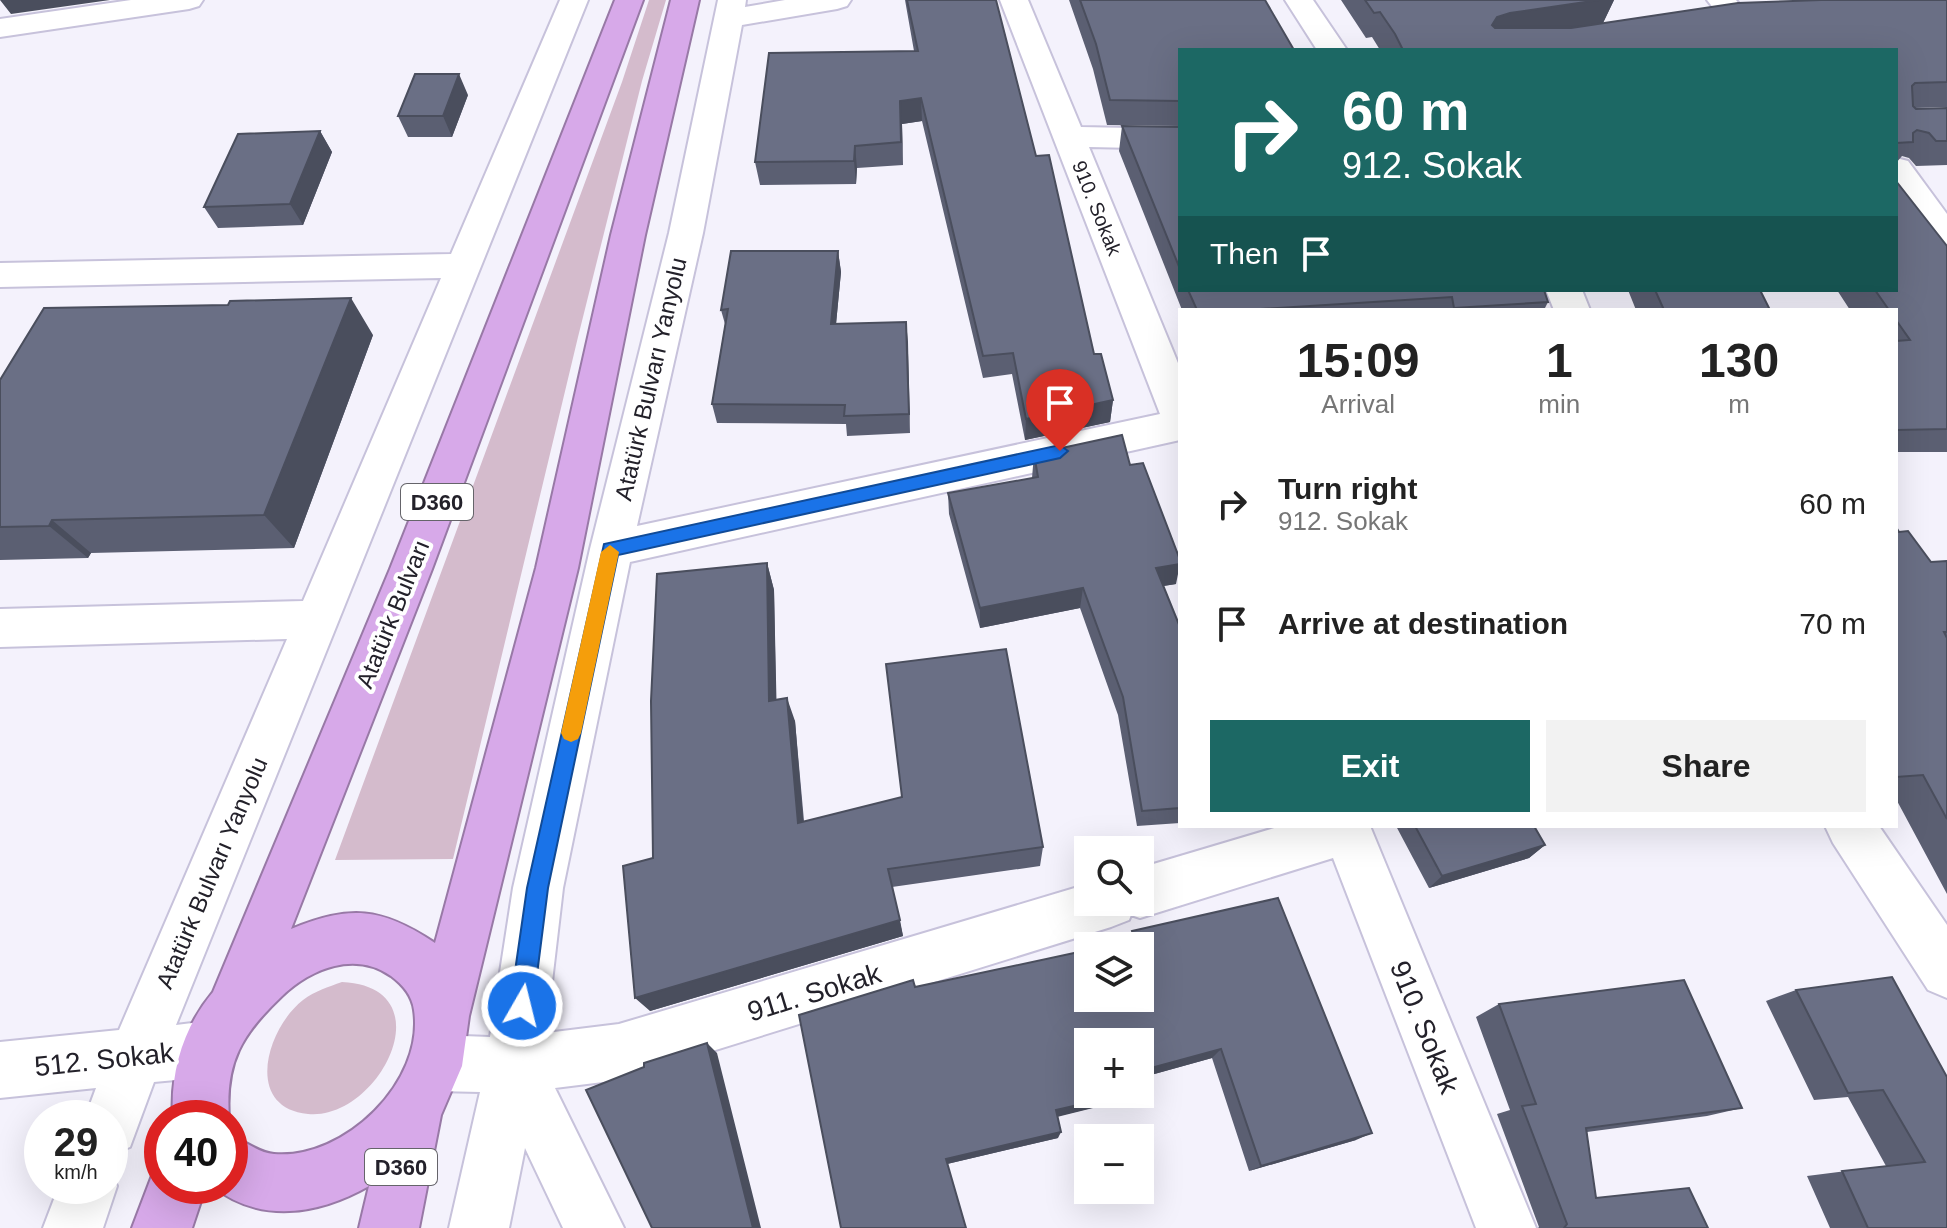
<!DOCTYPE html>
<html lang="en">
<head>
<meta charset="utf-8">
<style>
  body { margin:0; font-family:Helvetica,sans-serif; background:#f2f2f2; color:#222; height:100vh; display:flex; flex-direction:column; font-size:30px; white-space:nowrap }
  * { box-sizing:border-box; margin:0 }
  p { font-size:26px; color:#767676 }
  .icon { flex:none; width:44px; height:44px; fill:none; stroke:currentColor; stroke-width:2; stroke-linecap:round; stroke-linejoin:round }
  .map { position:relative; flex:1; overflow:hidden }
  .panel { position:absolute; left:1178px; top:308px; width:720px; height:520px; display:flex; flex-direction:column; background:#fff; border-radius:0px; box-shadow:0 8px 32px #0002 }
  .panel>* { flex:none }
  .guide { position:absolute; left:1178px; top:48px; width:720px; height:244px; border-radius:0px; box-shadow:0 8px 32px #0002; background:#1c6864; color:#fff; overflow:hidden }
  .tools { position:absolute; left:1074px; top:836px; display:grid; gap:16px }
  .tools a { display:grid; place-items:center; width:80px; height:80px; border-radius:0px; background:#fff; box-shadow:0 8px 32px #0002; font-size:40px }
  .speed { position:absolute; left:24px; top:1100px; display:flex; gap:16px; font-size:40px; font-weight:700; text-align:center }
  .speed>* { display:grid; place-content:center; width:104px; height:104px; border-radius:50%; background:#fff; box-shadow:0 8px 32px #0002; line-height:1 }
  .speed small { font-size:20px; font-weight:400 }
  .speed .limit { border:12px solid #d22; background:#fff; color:#111 }
  .pin { position:absolute; display:grid; place-items:center; width:68px; height:68px; color:#fff; margin:-82px -34px; border-radius:50% 50% 50% 0; rotate:-45deg; box-shadow:0 0 8px #0007 }
  .pin .icon { rotate:45deg }
  .me { position:absolute; width:88px; margin:-44px; rotate:8deg; stroke-linejoin:round; filter:drop-shadow(0 0 6px #0008) }
  .turn { display:flex; align-items:center; gap:28px; height:168px; padding:0 32px; font-size:36px }
  .turn .icon { width:104px; height:104px; stroke-width:2.5 }
  .turn b { display:block; font-size:56px; line-height:68px }
  .then { display:flex; align-items:center; height:76px; padding:0 32px; background:#0003; gap:16px; font-size:30px }
  .eta { display:flex; justify-content:space-evenly; align-items:center; height:136px; text-align:center }
  .eta b { font-size:48px; font-weight:700; line-height:56px }
  .cta { display:flex; gap:16px; margin-top:auto; padding:16px 32px }
  .cta a { flex:1; height:92px; border-radius:0px; background:#1c6864; color:#fff; font-size:32px; font-weight:700; line-height:92px; text-align:center }
  .cta a+a { background:#f2f2f2; color:#222 }
  ul { padding:0; list-style:none }
  li { display:flex; align-items:center; gap:24px; height:120px; padding:0 32px }
  li div { flex:1 }
  li b { display:block; font-size:30px }
  li em { font-style:normal }
  .map>svg:first-child { display:block }
</style>
</head>
<body>
<div class="map">
<svg width="1947" height="1228" viewBox="0 0 1947 1228">
  <rect width="100%" height="100%" fill="#f4f2fc"/>
  <!-- green -->
  <path fill="#d4bbcc" d="M649,0h17l-24,81 -64,256 -125,522 -118,1 287,-778z
    M342,982c105,5 37,139 -34,132 -65,-7 -41,-86 -5,-114 12,-9 25,-13 39,-18z"/>
  <g fill="none" stroke-linecap="round" stroke-linejoin="round">
    <defs>
      <path id="minor" d="M131,0h72l-4,6 -10,3 -189,28v-18z
        M560,0h28l-412,1025 32,-4 19,9 9,19 -9,19 -19,9 -54,5 -24,65 -20,8v-37h-25l11,-30 -96,10v-56l119,-12 168,-391 -287,8v-38l303,-8 138,-323 -441,9v-24l451,-9z
        M718,0h28l-1,7 40,-7h66l-4,6 -10,3 -95,16 -39,208 -66,293 523,-112 -160,-414h28l53,127 99,2v20l-91,-2 91,221v72l-550,122 -67,326 -17,145 73,-9 469,-140v18h52v-34l141,-42h89l166,402h-60l-143,-370 -193,60 -9,-3 -2,5 -18,7 -492,153 -64,8 69,140h-61l-38,-80 -16,80h-60l31,-136 -44,-1 -20,-8 -8,-20 8,-20 20,-8 54,2 23,-149 77,-339 79,-316z
        M1285,0h28l34,50h-30z
        M1707,0h29l40,50h-30z
        M1896,158l12,3 39,53v35l-12,-3 -39,-54z
        M1546,290h36l8,20h-36z
        M1825,826h54l68,99v73l-19,-8 -95,-147z
        M110,1169l7,17 -14,42h-60l16,-42h51z"/>
      <path id="highway" d="M615,0h28l-211,569 -141,360c59,-24 90,-22 144,14l101,-375 75,-333 60,-235h28l-54,235 -67,333 -109,448 -7,50 -21,49 -22,113h-60l10,-42c-51,29 -109,38 -157,0h18v-51c15,6 29,18 44,19 70,6 151,-72 140,-144 -2,-15 -11,-25 -23,-34 -36,-25 -79,-8 -109,20 -40,38 -57,66 -53,122h-56c-3,-46 10,-90 40,-126l177,-423z
        M162,1163v23h44l-14,42h-60l24,-63z"/>
    </defs>
    <!-- minor casing -->
    <use href="#minor" stroke="#c7c2db" stroke-width="4"/>
    <!-- highway casing -->
    <use href="#highway" stroke="#9879a6" stroke-width="4"/>
    <!-- minor -->
    <use href="#minor" fill="#fff" fill-rule="evenodd"/>
    <!-- highway -->
    <use href="#highway" fill="#d7a9e9" fill-rule="evenodd"/>
  </g>
  <!-- wall -->
  <path fill="#5b5f72" d="M905,0h91l40,156 58,198 19,46 -3,22 -85,18 -13,-66 -29,4 -61,-257 -20,3 1,41 -46,3 -1,16 -96,1 -5,-23 159,-111z
    M1069,0h196l-85,50v76l-73,-1 -14,-56z
    M1341,0h273l-11,23 -36,5 380,-28v107l-32,1 1,1 31,-1v57l-31,1 -7,-8 -7,-2 -6,7v-113h-516l-8,-13 -6,1z
    M468,95l-16,42h-44l-10,-21z
    M1122,126l58,1v163h364l4,12 -4,8h-362l-63,-159z
    M320,131l12,21 -29,73 -85,3 -14,-21z
    M1947,246v206h-51v-142h-46l-13,-20h59z
    M838,251l3,21 -5,52 70,-2 4,111 -63,3 -1,-12 -129,-1 -5,-19 13,-80 -4,-14z
    M1628,290h132l10,20h-134z
    M373,335l-79,213 -203,5 -3,5 -88,2v-180z
    M1034,454l96,11 46,119 -13,2 17,41v196l-43,3 -19,-111 -38,-107 -100,20 -31,-114 -1,-21 84,-15z
    M1896,527l3,5 32,30 16,-1v333l-51,-95z
    M767,563l7,27 2,110 19,21 9,100 239,26 -3,19 -148,21 11,49 -253,75 3,-153z
    M1396,826h138l11,19 -16,13 -100,30z
    M1132,931l224,209 -107,31 -37,-113 -72,20v-36l-11,57 -71,17v22l-111,26 -106,64 74,-241 212,-45z
    M1892,977l55,251h-117l-23,-52 79,-10 -38,-69 -34,3 -48,-99 30,-11z
    M1499,1004l243,104 -35,8 -120,16 9,66 112,30h-170l1,-1 -42,-113 13,-4 -34,-93z"/>
  <!-- shaded-wall -->
  <path fill="#4a4e5d" d="M0,0h110l-99,14z
    M1599,0h15l-11,23 -104,15 -7,-13 5,-8 13,-4z
    M459,74l9,21 -16,42 -9,-21z
    M921,98l1,23 -20,3 1,41 -3,-64z
    M320,131l12,21 -29,73 -13,-21z
    M855,146l2,22 -1,16 -2,-23z
    M838,251l3,21 -7,73 -3,-21z
    M351,298l22,37 -79,213 -30,-33z
    M906,322l2,20 2,91 -1,-19z
    M1113,400l-3,22 -85,18 1,-21z
    M52,520l39,33 -3,5 -39,-32z
    M767,563l7,27 3,134 -8,-23z
    M1180,564l-4,20 -25,4 5,-20z
    M1083,588l-3,20 -100,20v-20z
    M787,698l8,23 10,121 -7,-19z
    M1545,845l-16,13 -100,30 13,-12z
    M900,920l3,16 -253,75 -15,-13z
    M707,1043l10,10 44,175h-8z
    M1221,1049l-9,9 -72,20v-7z
    M1126,1094h8l-5,5 -76,19 3,-8z
    M1061,1132l-3,6 -111,26 -1,-5z
    M1372,1133l-16,7 -107,31 12,-5z"/>
  <!-- building -->
  <path fill="#6a6f85" stroke="#4a4e5d" stroke-width="2" d="M907,0h89l40,156 13,-1 45,199h7l12,46 -87,19 -13,-66 -30,3 -62,-258 -21,3 1,41 -46,4 -1,15 -99,1 14,-109 149,-2z
    M1080,0h185l29,50h-114v51l-70,-1 -14,-56z
    M1365,0h234l-89,13 -13,4 -5,8 3,3h76l167,-25 83,-3h126v82l-32,1 -3,3 1,20 3,3 31,-1v33h-11l-7,-8 -12,-3 -4,3v9l-17,1v-93h-493l-8,-16 -15,-22 -6,1z
    M415,74h44l-16,42h-45z
    M1122,126l58,1v142z
    M320,131l-30,73 -86,3 34,-73z
    M1896,181l51,65v183l-51,1v-89l14,-1 -14,-20v-10h-7l-14,-20h21z
    M731,251h107l-7,73 75,-2 3,92 -65,2 1,-11 -133,-1 16,-95 -7,1z
    M1188,290h356l4,12 -94,6 -2,-11 -206,13h-49z
    M1655,290h105l10,20h-106z
    M351,298l-87,217 -212,5 -3,6 -49,1v-147l44,-72 184,-3 2,-4z
    M1122,435l8,30 13,-2 37,97v4l-24,4 24,59v181l-38,3 -19,-114 -40,-109 -103,20 -32,-115 90,-16 -4,-23z
    M1896,527l3,5 9,-1 23,31 16,-1v71h-3l3,6v181l-24,-44 -27,2z
    M767,563l2,138 18,-3 11,125 104,-26 -16,-133 120,-15 37,198 -155,22 12,51 -265,78 -12,-132 30,-8 -2,-157 6,-127z
    M1415,826h119l11,19 -103,31z
    M1278,898l94,235 -111,33 -40,-117 -81,22v-29h-52v52h38l-70,16 5,22 -115,27 20,69h-125l-42,-213 114,-35 2,7 173,-37v48h52v-52h-33l28,-6 -3,-9z
    M1892,977l55,100v151h-79l-26,-57 83,-9 -42,-72 -35,3 -52,-103z
    M1684,980l58,128 -156,20 10,70 93,-10 19,40h-144l3,-4 -45,-118 14,-2 -37,-100z
    M707,1043l46,185h-101l-66,-138 58,-23v-4z"/>
  <!-- route -->
  <path fill="#1a73e8" stroke="#114b97" stroke-width="2" d="M1060,445l8,6 -8,7 -442,97 -70,333 -15,118 -4,8 -7,3 -8,-3 -4,-8 17,-118 77,-344z"/>
  <!-- slow -->
  <path fill="#f59e0b" d="M610,545l9,7 -38,181 -3,6 -7,3 -7,-3 -3,-6 40,-181z"/>
  <g text-anchor="middle" stroke-width="8" stroke-linejoin="round" paint-order="stroke">
    <!-- far-street labels -->
    <g font-size="20" fill="#23212a" stroke="#fff">
      <text transform="translate(1097 208) rotate(68)" y="7">910. Sokak</text>
    </g>
    <!-- shield labels -->
    <g fill="#fff" stroke="#65646a" stroke-width="2">
      <rect x="401" y="484" width="72" height="36" rx="6"/>
      <rect x="365" y="1149" width="72" height="36" rx="6"/>
    </g>
    <g font-size="22" font-weight="bold" fill="#23212a">
      <text x="437" y="510">D360</text>
      <text x="401" y="1175">D360</text>
    </g>
    <!-- street labels -->
    <g font-size="24" fill="#23212a" stroke="#fff">
      <text transform="translate(651 379) rotate(-77)" y="8">Atatürk Bulvarı Yanyolu</text>
      <text transform="translate(393 614) rotate(-68)" y="8">Atatürk Bulvarı</text>
      <text transform="translate(212 873) rotate(-67)" y="8">Atatürk Bulvarı Yanyolu</text>
    </g>
    <!-- near-street labels -->
    <g font-size="28" fill="#23212a" stroke="#fff">
      <text transform="translate(814 992) rotate(-17)" y="10">911. Sokak</text>
      <text transform="translate(1425 1027) rotate(68)" y="10">910. Sokak</text>
      <text transform="translate(104 1059) rotate(-6)" y="10">512. Sokak</text>
    </g>
  </g>
</svg>
<div class="tools">
<a><svg class="icon" aria-label="search" viewBox="0 0 24 24"><circle cx="10" cy="10" r="6"/><path d="M15 15l6 6"/></svg></a>
<a><svg class="icon" aria-label="layers" viewBox="0 0 24 24"><path d="M12 4l9 5-9 5-9-5zM3 14l9 5 9-5"/></svg></a>
<a>+</a>
<a>−</a>
</div>
<div class="speed"><div>29<small>km/h</small></div><div class="limit">40</div></div>
<div class="pin" style="left:1060px;top:451px;background:#d93025"><svg class="icon" aria-label="arrive" viewBox="0 0 24 24"><path d="M6 21V4h12l-3 4 3 4H6"/></svg></div>
<svg class="me" style="left:522px;top:1006px" viewBox="-20 -20 40 40"><circle r="17" fill="#1a73e8" stroke="#fff" stroke-width="3"/><path d="M0-11L8 9 0 5-8 9z" fill="#fff"/></svg>
<div class="guide">
<div class="turn"><svg class="icon" aria-label="right" viewBox="0 0 24 24"><path d="M7 20v-9h11M14 6l5 5-5 5"/></svg><div><b>60 m</b>912. Sokak</div></div>
<div class="then">Then<svg class="icon" aria-label="arrive" viewBox="0 0 24 24"><path d="M6 21V4h12l-3 4 3 4H6"/></svg></div>
</div>
<section class="panel">
<div class="eta">
<div><b>15:09</b><p>Arrival</p></div>
<div><b>1</b><p>min</p></div>
<div><b>130</b><p>m</p></div>
</div>
<ul>
<li><svg class="icon" aria-label="right" viewBox="0 0 24 24"><path d="M7 20v-9h11M14 6l5 5-5 5"/></svg><div><b>Turn right</b><p>912. Sokak</p></div><em>60 m</em></li>
<li><svg class="icon" aria-label="arrive" viewBox="0 0 24 24"><path d="M6 21V4h12l-3 4 3 4H6"/></svg><div><b>Arrive at destination</b></div><em>70 m</em></li>
</ul>
<div class="cta"><a>Exit</a><a>Share</a></div>
</section>
</div>
</body>
</html>
